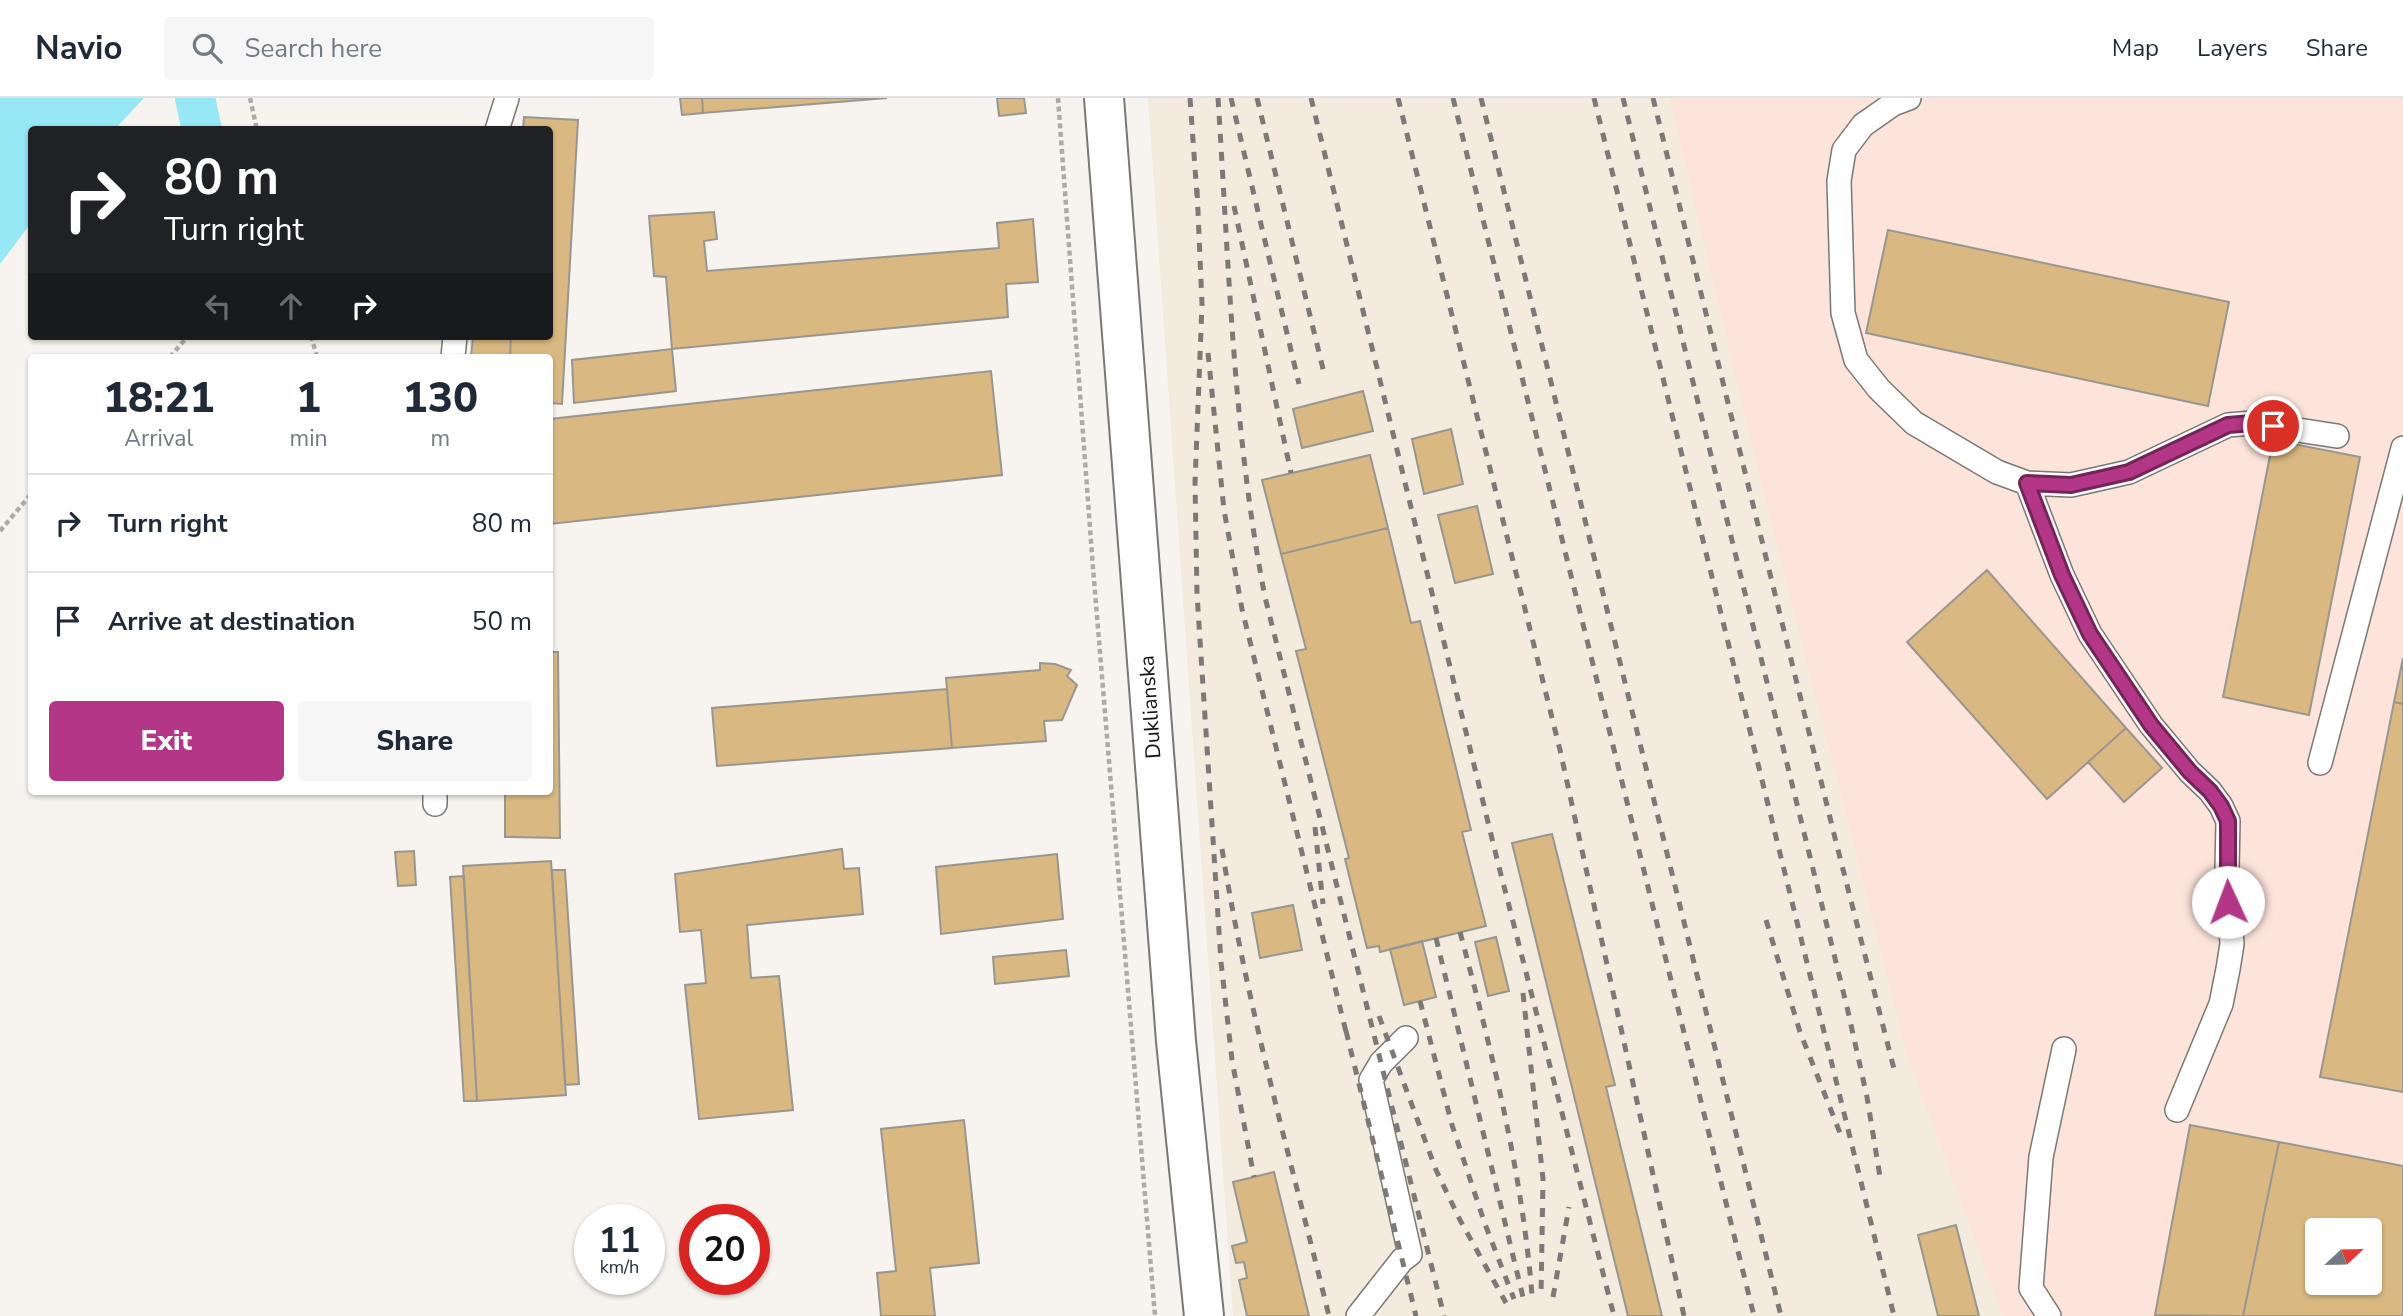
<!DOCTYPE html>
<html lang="en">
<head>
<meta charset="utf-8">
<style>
  body { margin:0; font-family:"Nunito Sans",sans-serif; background:#f6f6f7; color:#1f2937; height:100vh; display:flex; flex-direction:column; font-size:26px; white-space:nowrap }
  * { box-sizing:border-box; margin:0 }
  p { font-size:23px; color:#747a83 }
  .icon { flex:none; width:38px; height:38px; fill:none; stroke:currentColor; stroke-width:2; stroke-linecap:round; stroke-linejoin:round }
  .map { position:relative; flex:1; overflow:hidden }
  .details { position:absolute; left:28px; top:256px; width:525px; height:441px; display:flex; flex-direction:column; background:#fff; border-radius:7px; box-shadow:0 2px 5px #0004 }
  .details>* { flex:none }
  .banner { position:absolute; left:28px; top:28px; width:525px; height:214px; border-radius:7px; box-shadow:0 2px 5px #0004; background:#202124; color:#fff; overflow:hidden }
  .needle { width:46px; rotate:68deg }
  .buttons { position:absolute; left:2305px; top:1120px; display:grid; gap:14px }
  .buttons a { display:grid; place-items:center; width:77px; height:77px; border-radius:7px; background:#fff; box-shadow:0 2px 5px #0004; font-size:35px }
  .speed { position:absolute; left:574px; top:1106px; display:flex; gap:14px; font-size:35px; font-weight:700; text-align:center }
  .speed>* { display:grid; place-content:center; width:91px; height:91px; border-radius:50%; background:#fff; box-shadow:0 2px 5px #0004; line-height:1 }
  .speed small { font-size:18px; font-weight:400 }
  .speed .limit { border:10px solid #d22; background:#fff; color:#111 }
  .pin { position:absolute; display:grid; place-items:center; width:60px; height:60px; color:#fff; margin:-30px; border:4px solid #fff; border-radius:50%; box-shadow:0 2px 7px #0007 }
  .me { position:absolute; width:77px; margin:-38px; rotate:358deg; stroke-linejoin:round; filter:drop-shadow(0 0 5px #0008) }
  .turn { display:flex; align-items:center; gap:24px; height:147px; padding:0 21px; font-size:32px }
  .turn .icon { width:91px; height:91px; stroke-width:2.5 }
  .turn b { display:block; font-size:49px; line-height:60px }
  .lanes { display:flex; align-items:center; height:66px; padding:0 21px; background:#0003; justify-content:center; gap:35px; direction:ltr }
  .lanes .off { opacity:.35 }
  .eta { display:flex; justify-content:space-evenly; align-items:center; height:119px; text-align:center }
  .eta b { font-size:42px; font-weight:800; line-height:49px }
  .button { display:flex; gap:14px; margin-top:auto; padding:14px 21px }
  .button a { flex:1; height:80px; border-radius:7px; background:#b43787; color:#fff; font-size:28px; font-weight:800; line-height:80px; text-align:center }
  .button a+a { background:#f6f6f7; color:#1f2937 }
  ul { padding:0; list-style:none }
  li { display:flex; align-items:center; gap:21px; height:98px; padding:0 21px; border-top:2px solid #e0e1e3 }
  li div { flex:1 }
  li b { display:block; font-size:26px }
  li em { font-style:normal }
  header { display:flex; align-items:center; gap:42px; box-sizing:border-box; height:98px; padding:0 35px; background:#fff; border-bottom:2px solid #e0e1e3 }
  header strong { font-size:33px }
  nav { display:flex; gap:38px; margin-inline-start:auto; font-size:24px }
  .search { width:490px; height:63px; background:#f6f6f7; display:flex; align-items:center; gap:18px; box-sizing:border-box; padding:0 24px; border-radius:7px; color:#747a83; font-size:26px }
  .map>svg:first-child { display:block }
</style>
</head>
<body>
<header>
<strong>Navio</strong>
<div class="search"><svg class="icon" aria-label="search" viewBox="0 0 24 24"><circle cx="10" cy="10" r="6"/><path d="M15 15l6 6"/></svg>Search here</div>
<nav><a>Map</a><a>Layers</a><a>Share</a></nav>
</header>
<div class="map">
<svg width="2403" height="1218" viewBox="0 0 2403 1218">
  <rect width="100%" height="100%" fill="#f7f3ee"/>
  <!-- built -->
  <path fill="#f2ebde" d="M1148,0h521l90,378 148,580 95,260h-769z"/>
  <!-- industrial -->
  <path fill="#fde4db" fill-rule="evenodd" d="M1669,0h734v1218h-401l-95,-260 -148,-580zM2317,1132h53v53h-53z"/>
  <!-- water -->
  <path fill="#95e8f4" d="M0,0h144l-29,31 -83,1 -1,93 -31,41z"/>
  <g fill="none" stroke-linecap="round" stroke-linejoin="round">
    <!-- canal -->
    <path stroke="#95e8f4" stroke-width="40" d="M195,0l7,32"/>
  </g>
  <!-- building -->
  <path fill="#d9b981" stroke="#999691" stroke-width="2" fill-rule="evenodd" d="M680,0h22l1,15 -21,2z
    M702,0h185l-184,15z
    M997,0h27l2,15 -27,3z
    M524,19l54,3 -16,284 -12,-1v-46h-40l1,-21h39v-206h-27z
    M714,114l3,27 -13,2 3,30 292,-23 -2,-25 36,-4 5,63 -32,2 2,33 -336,32 -6,-72 -12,-1 -5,-60z
    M1888,132l341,72 -21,104 -342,-73z
    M473,238h38l-1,21h-39z
    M672,251l4,42 -102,12 -2,-43z
    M991,273l11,104 -452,49v-105z
    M1363,293l10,40 -71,17 -9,-39z
    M1451,331l12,55 -39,10 -12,-55z
    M2273,342l87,17 -51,258 -86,-18z
    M1370,357l18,73 -107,26 -19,-74z
    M1477,408l16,68 -38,9 -17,-68z
    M1388,430l23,95 9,-2 51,209 -9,2 24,94 -106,26 -1,-6 -12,2 -22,-89 4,-1 -53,-207 10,-2 -25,-95z
    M1987,472l139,158 -79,71 -140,-157z
    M550,554h8l2,186 -55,-1v-46h45z
    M2403,560v46l-9,-2z
    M1040,565l15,1 16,6 -4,6 10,9 -15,35 -18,1 2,20 -94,7 -6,-70 94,-8z
    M947,591l5,59 -235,18 -5,-58z
    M2394,604l9,2v388l-83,-15z
    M2126,630l36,40 -38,34 -36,-40z
    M1552,736l63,251 -9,2 56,229h-34l-116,-473z
    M842,751l2,20 15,-1 4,46 -116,11 4,53 28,-2 14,134 -94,9 -14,-134 21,-2 -5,-53 -21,2 -5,-58z
    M414,753l2,34 -18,1 -3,-34z
    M1057,756l6,65 -122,15 -5,-67z
    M551,763l15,234 -89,6 -14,-235z
    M552,772h13l14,214 -14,1z
    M464,778l13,225h-13l-14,-224z
    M1293,807l9,45 -42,8 -8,-45z
    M1496,839l13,54 -21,5 -13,-54z
    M1422,843l14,56 -32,8 -14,-56z
    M1066,852l3,26 -74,8 -2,-27z
    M964,1022l15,143 -49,5 5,48h-54l-4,-43 19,-2 -15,-142z
    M2190,1027l89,17 -36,174 -88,-1z
    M2279,1044l124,24v150h-160zM2317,1132h53v53h-53z
    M1274,1074l35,144h-62l-8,-36 8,-2 -3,-16 -8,1 -4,-17 15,-4 -14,-60z
    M1956,1127l23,91h-41l-20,-81z"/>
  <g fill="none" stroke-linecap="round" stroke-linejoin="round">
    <defs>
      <path id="service" d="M1909,0l-16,6 -30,21 -19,25 -5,31 4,132 13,47 23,29 35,34 83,49 30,11 44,2 58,-13 99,-47 24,-2 85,13
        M497,32l10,-32
        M453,259l2,-21
        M2027,385l35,92 28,59 61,91 39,47 20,19 11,15 7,15 -1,47 5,76 -4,25 -7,35 -44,106
        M2320,665l83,-315
        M435,706v-13
        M1358,1218l44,-56 8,-6 -39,-174 10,-17 25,-25
        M2049,1218l-18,-28 10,-131 23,-108"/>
      <path id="tertiary" d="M1104,0l72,943 28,275"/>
    </defs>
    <!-- service casing -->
    <use href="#service" stroke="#7a7873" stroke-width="26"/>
    <!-- tertiary casing -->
    <use href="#tertiary" stroke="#7a7873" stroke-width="42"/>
    <!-- path -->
    <path stroke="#aeaba7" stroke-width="4.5" stroke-dasharray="5 3.5" stroke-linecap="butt" d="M250,0l7,32
      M1058,0l35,470 62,748
      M311,238l6,21
      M170,259l18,-21
      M0,433l32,-38"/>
    <!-- service -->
    <use href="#service" stroke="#fff" stroke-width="23"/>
    <!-- tertiary -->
    <use href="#tertiary" stroke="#fff" stroke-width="38"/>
    <!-- rail -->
    <path stroke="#7c7976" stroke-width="5" stroke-dasharray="9 9" stroke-linecap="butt" d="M1190,0l7,98
      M1218,0c11,167 15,335 47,499l179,719
      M1231,0l68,286
      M1257,0l68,279
      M1311,0l186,761 117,457
      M1398,0l162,652 124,566
      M1453,0l301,1218
      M1481,0l300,1218
      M1594,0l300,1218
      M1623,0l224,909 20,90 13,80
      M1653,0l181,736 60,235
      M1197,91l5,115 -7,179 2,111 24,368 11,98 22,117
      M1234,108l57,267
      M1208,255l16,157 18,99 106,431
      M1315,729l8,77
      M1222,751c25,157 69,312 107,467
      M1766,822l34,112 42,106
      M1460,834c32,120 62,240 72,363
      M1436,840l87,359
      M1523,895l20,186 -2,117
      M1420,903l32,124 33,99 29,75
      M1379,918l57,154 24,50 46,83
      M1346,933l70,285
      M1553,1199l16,-90"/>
  </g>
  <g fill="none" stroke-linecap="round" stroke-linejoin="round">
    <defs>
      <path id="route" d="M2228,804v-81l-7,-15 -11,-15 -20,-19 -39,-47 -61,-91 -28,-59 -35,-92 44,2 58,-13 99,-47 24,-2 21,3"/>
    </defs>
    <!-- route casing -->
    <use href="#route" stroke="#752458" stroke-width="18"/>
    <!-- route -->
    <use href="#route" stroke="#b43787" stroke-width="12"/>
  </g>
  <g text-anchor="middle" stroke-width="6" stroke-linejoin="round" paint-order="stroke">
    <!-- street labels -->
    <g font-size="21" fill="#151412" stroke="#fff">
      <text transform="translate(1150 609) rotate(-94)" y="7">Duklianska</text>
    </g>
  </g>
</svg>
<div class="buttons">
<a><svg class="needle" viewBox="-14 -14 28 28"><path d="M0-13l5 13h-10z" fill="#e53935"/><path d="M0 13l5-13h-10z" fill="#747a83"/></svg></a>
</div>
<div class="speed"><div>11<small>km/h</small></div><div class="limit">20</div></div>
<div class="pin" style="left:2273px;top:328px;background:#d93025"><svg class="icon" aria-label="arrive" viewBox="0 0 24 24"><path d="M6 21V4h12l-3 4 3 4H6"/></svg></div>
<svg class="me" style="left:2228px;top:804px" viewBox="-20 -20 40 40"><circle r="19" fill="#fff"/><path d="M0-13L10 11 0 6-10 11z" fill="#b43787"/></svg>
<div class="banner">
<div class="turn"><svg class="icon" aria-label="right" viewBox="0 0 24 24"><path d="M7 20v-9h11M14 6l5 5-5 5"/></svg><div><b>80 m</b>Turn right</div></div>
<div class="lanes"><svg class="icon off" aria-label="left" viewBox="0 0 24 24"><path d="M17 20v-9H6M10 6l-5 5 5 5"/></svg><svg class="icon off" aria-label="ahead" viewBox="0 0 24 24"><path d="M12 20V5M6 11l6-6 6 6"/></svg><svg class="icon" aria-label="right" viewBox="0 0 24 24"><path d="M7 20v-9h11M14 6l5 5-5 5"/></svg></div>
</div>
<section class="details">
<div class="eta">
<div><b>18:21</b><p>Arrival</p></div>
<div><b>1</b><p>min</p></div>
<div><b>130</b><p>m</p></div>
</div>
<ul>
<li><svg class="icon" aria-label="right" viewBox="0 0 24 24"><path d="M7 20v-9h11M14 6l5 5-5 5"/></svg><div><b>Turn right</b></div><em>80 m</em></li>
<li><svg class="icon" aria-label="arrive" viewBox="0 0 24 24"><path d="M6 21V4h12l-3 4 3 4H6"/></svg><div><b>Arrive at destination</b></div><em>50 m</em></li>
</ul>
<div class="button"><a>Exit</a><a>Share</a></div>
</section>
</div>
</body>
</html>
